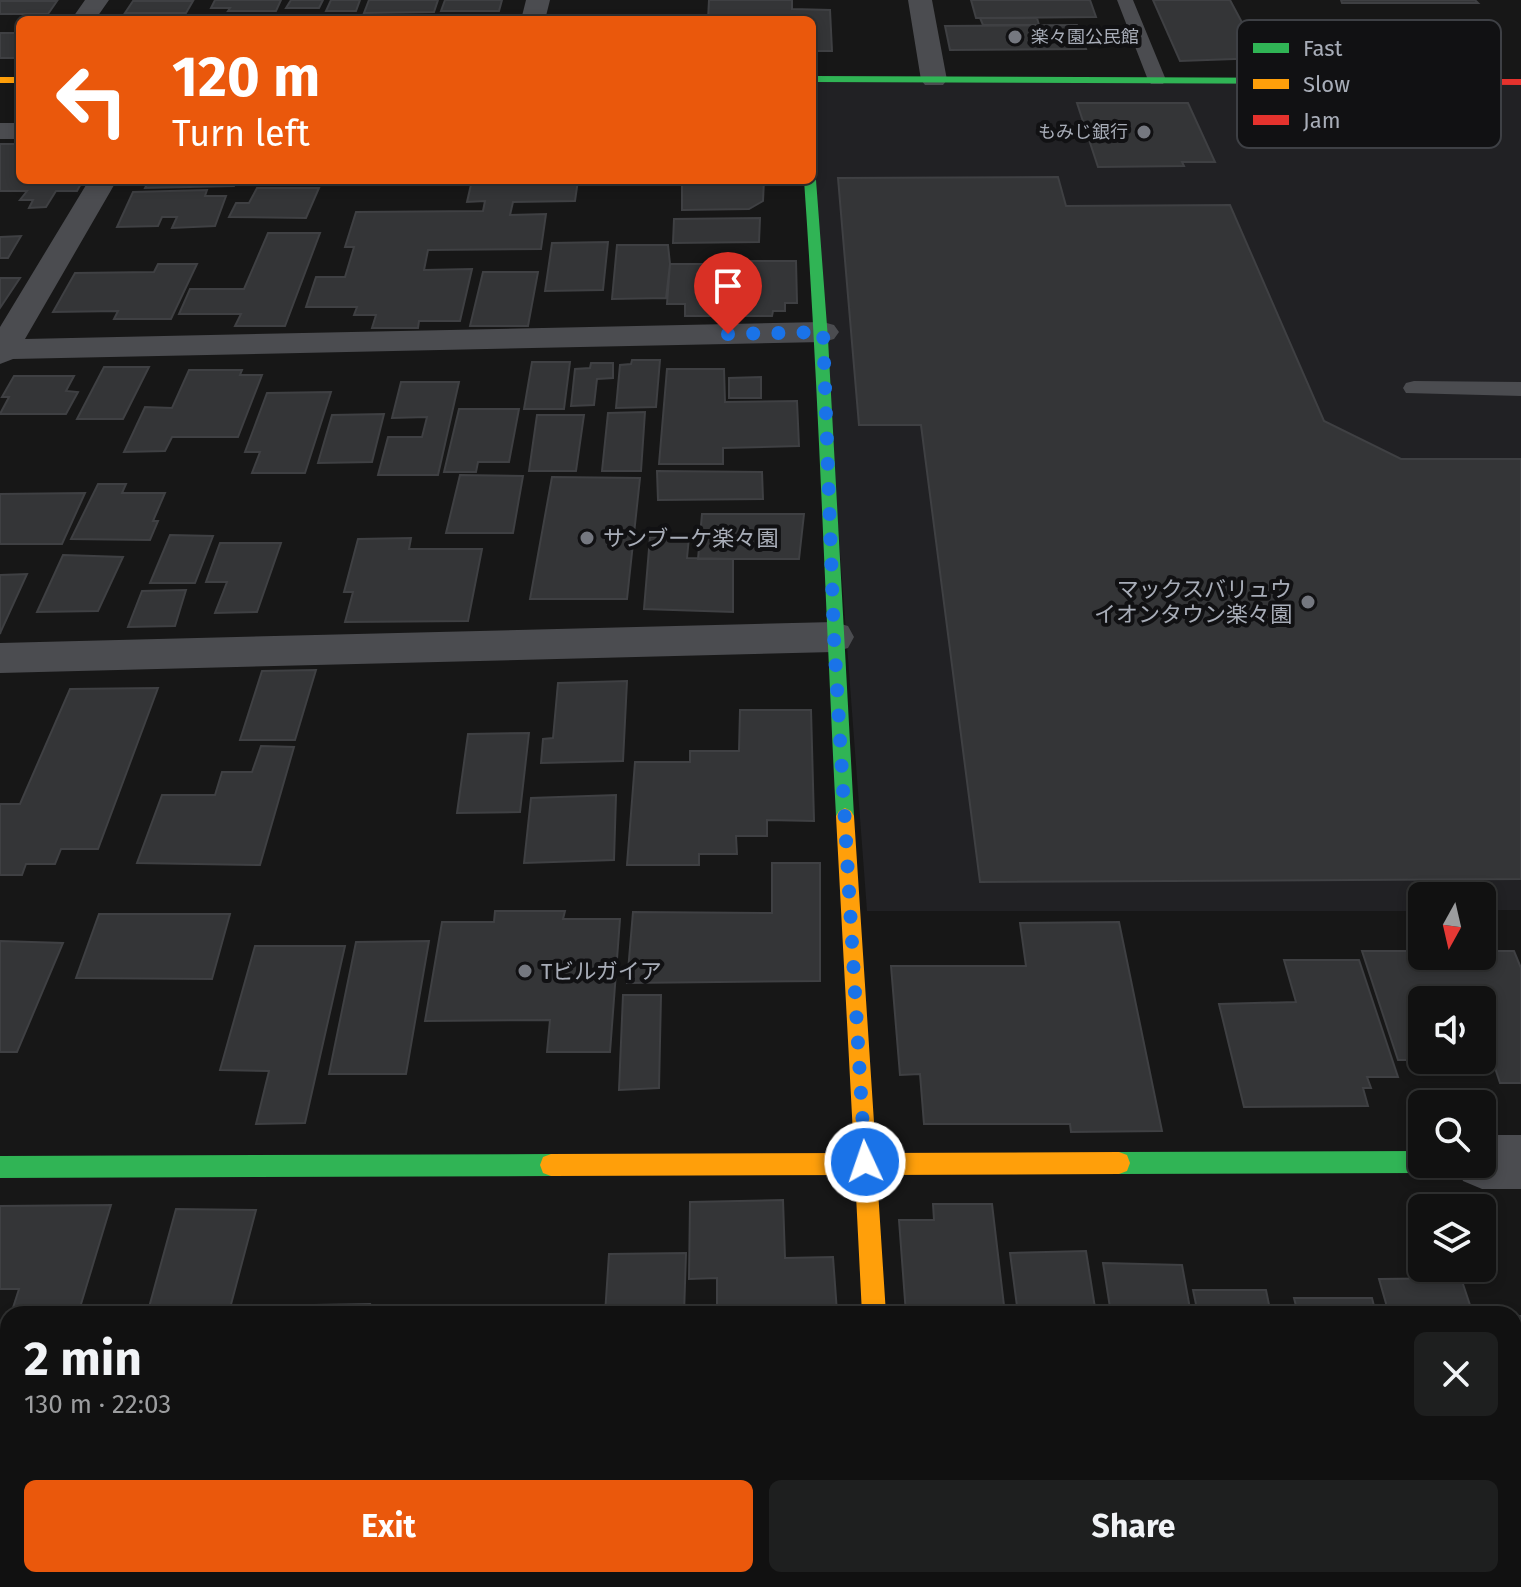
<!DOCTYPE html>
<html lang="en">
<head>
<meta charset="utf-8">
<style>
  body { margin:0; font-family:"Fira Sans","Noto Sans JP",sans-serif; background:#1e1f1f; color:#f1f3f6; height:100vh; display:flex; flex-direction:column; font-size:30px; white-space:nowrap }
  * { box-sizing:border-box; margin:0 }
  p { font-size:26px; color:#9c9d9f }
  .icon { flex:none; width:44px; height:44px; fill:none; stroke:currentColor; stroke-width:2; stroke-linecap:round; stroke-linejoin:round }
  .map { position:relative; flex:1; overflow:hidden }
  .details { position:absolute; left:0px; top:1306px; width:1522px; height:282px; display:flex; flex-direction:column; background:#111; border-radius:24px 24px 0 0; box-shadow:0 4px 12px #0003,0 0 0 2px #303131 }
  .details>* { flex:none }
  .banner { position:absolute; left:16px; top:16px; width:800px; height:168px; border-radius:12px; box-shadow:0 4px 12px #0003,0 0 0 2px #303131; background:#ea580c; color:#fff; overflow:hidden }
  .needle { width:52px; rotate:188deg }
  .fabs { position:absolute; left:1408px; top:882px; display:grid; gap:16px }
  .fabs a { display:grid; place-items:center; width:88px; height:88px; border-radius:12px; background:#111; box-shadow:0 4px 12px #0003,0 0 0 2px #303131; font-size:40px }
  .pin { position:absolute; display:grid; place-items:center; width:68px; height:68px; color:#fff; margin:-82px -34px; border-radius:50% 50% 50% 0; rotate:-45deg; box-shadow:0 0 8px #0007 }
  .pin .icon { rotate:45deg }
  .me { position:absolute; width:88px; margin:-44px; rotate:357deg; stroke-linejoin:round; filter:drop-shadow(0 0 6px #0008) }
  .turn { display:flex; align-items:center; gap:28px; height:168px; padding:0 24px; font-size:36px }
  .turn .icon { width:104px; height:104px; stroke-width:2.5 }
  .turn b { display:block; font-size:56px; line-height:68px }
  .round { display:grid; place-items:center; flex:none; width:84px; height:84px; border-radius:12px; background:#1e1f1f }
  .summary { display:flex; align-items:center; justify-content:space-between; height:136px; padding:0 24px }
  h1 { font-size:48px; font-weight:700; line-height:60px }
  .action { display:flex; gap:16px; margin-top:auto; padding:16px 24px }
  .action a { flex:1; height:92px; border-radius:12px; background:#ea580c; color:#fff; font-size:32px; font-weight:700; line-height:92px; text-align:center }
  .action a+a { background:#1e1f1f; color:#f1f3f6 }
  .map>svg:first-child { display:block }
</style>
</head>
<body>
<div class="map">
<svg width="1521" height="1587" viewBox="0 0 1521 1587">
  <rect width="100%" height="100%" fill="#171717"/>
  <!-- built -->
  <path fill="#212124" d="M1521,80v830h-39v-14h-60v15h-555l-55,-731v-99z"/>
  <!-- building -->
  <path fill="#343537" stroke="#3f4043" stroke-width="2" d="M215,0h66l-5,11h-48l2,-3h-19z
    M291,0h32l-4,8h-33z
    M331,0h29l-4,11h-30z
    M369,0h69l-4,12 -70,1z
    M445,0h57l-3,11h-58z
    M709,0h83v9l38,1 2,41h-20v-31h-104z
    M971,0h119l6,17 -120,1z
    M1153,0h77l31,58 -81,3z
    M1341,0h134l3,3h-136z
    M0,1h57l-9,13h-48z
    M133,1h60l-7,12h-61z
    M205,16h55l-2,4h-55z
    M318,16h77l-1,4h-77z
    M432,16h78l-1,4h-79z
    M980,18h57l2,7h-56z
    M1077,25l9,24 -136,1 -5,-24z
    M0,33h20v25h-20z
    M1077,103h111l27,59h-33l2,4 -86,1z
    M0,144h20v36h63l-6,11h-21l-10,16 -17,1 4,-8h-13l7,-9h-27z
    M1058,177l8,29 164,-1 94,216 77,38h120v420l-541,3 -59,-457h-62l-21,-247z
    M149,180h87l-2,6 -89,2z
    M472,180h106l-3,21 -62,1 -3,13 36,-1 -5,35 -113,1 -4,20 48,-1 -12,52h-41l-1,7h-46l4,-13h-22l3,-8h-51l10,-30h29l9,-30h-9l11,-35 127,-1 2,-10 -18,1z
    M682,180h82l-1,21 -14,8 -67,1z
    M257,188h62l-13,30 -77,-1 7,-14h13z
    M207,190l-2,6h21l-11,30 -43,2 5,-11h-15l-4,9 -41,1 16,-35z
    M760,218l-1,24 -86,1 1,-24z
    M268,233h52l-35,93h-50l6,-12h-62l11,-25h54z
    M21,236l-13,22h-8v-21z
    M608,242l-5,48 -58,1 7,-48z
    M617,245h51l2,19 -4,34 -54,1z
    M741,261h55l1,42h-12v8h-12l-1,5h-33z
    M158,264h39l-26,55h-57l4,-8 -65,1 22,-39 79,-1z
    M670,264h61v52h-46v-12h-18z
    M483,272h55l-10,54h-58z
    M0,278h20l-20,30z
    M632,360h28l-4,47 -40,1 4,-43 11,-1z
    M532,362h38l-6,47h-40z
    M591,363h22v15l-16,1 -3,26 -23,1 4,-37 15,-1z
    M104,367h45l-26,52h-46z
    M667,369h57l1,33 72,-1 2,45 -76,2v16h-64z
    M189,370h53l-2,5h22l-24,62h-66l-7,14 -41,1 21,-45 27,1z
    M14,376h60l-8,15 12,1 -12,22h-66l9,-17h-7z
    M761,377v21h-32v-20z
    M401,382h58l-21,93h-60l10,-38h34l5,-20 -35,1z
    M331,392l-26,81h-53l8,-21h-15l22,-59z
    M459,409h60l-10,53h-31l-2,10h-32z
    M645,412l-4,59h-39l6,-58z
    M384,414l-12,48 -54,1 14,-48z
    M537,415h47l-8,56h-47z
    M657,471l105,1 1,27 -105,1z
    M460,475l63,1 -10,57h-67z
    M552,477l88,1 -13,121h-97z
    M98,484h28l-4,9h43l-12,28h5l-8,19 -79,-1z
    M85,493l-23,51h-62v-50z
    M702,514h102l-5,45h-101z
    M170,535l43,1 -18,47h-45z
    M650,537h39l-2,21 46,1v53l-89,-3z
    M411,538l-2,11h73l-14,72 -123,1 8,-30h-9l14,-53z
    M220,543h61l-24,69 -42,1 12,-31h-21z
    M63,555l60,2 -25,54 -61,1z
    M27,574l-26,57 -1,3v-59z
    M186,590l-11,36 -47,1 14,-36z
    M316,670l-21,70h-55l22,-69z
    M627,681l-4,80 -82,2 2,-24 10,-1 5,-55z
    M158,688l-60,161h-37l-6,15h-29l-4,11h-22v-71h20l50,-115z
    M740,710h71l3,111 -47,-1v16h-31l1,18h-38v11h-72l8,-103h55v-11h49z
    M529,733l-9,79 -63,1 11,-79z
    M261,746l33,1 -34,118 -123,-2 25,-68h53l7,-23h30z
    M616,795l-2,65 -90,3 7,-65z
    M772,863h48v118l-193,2 6,-71 139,1z
    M495,911h70l-2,8h57l-10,133h-63l3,-32 -125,1 17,-99h52z
    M99,914h131l-18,65 -136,-1z
    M1119,922l43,209 -91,1 -1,-8h-146l-4,-50 -20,1 -9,-109h135l-6,-43z
    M0,941l63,2 -46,109h-17z
    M429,941l-23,133h-77l27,-132z
    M255,946h90l-40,177 -49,1 13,-53 -49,-1z
    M1362,951h60v5h60v-5h32l7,17v115h-21l-5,-15h-37l-3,-8h27v-60h-60v60h-24z
    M1284,960h75l39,117h-31l4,11h-8l5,18 -124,1 -25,-103 77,-2z
    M623,995h38l-2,93 -40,2z
    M783,1200l2,58 48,-1 4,55 -120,2v-36l-28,1 1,-77z
    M933,1204h59l13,110h-99l-7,-94h35z
    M111,1205l-33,109h-67l8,-25h-19v-83z
    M176,1209l80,1 -27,102 -81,-1z
    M1086,1251l10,63h-78l-8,-61z
    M686,1253l-2,61h-79l4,-60z
    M1103,1263l79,2 9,49h-80z
    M1461,1278l12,36h-84l-10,-35z
    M1193,1290h73l5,24h-73z
    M1294,1298h78l4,16h-78z
    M370,1304l-2,10h-113l2,-8z
    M1514,1316h7v93l-7,-20z
    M0,1332h8v104h-8z
    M1514,1477h7v110h-151l-2,-7h146z
    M0,1544h8v36h48l-2,7h-54z
    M77,1580h114l-2,7h-114z
    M210,1580h112l-1,7h-112z
    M334,1580h231l-1,7h-231z
    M583,1580h204v7h-204z
    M924,1580h160l1,7h-161z
    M1182,1580h156l1,7h-156z"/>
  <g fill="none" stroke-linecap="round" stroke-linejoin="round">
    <!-- lane -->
    <path fill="#4b4c50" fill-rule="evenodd" d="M1117,0h16l33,80 -3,4h-12l-3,-4z
      M1414,381l107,1v14l-115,-3 -3,-5 3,-5z"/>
    <!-- street -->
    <path fill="#4b4c50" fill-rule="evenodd" d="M85,0h24l-14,20h-24z
      M526,0h24l-5,20h-24z
      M908,0h24l15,80 -4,5h-18l-4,-5z
      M0,123h20v16h-20z
      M89,180h28l-92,159 798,-17 11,3 5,7 -5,7 -11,3 -810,17 -13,5v-37z
      M834,622l14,4 6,11 -6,11 -14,4 -834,21v-30z
      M1482,1135h39v54h-39l-19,-8 -7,-17h26z
      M857,1580h64v7h-64z"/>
    <!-- fast -->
    <path fill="#30b455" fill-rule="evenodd" d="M812,76l502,2 5,3 -5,3 -502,-2z
      M812,177l4,3 12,159 26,477 -3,5h-12l-3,-5c-11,-212 -17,-424 -32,-636h8z
      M1422,1151v13h10l-2,6 -8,3 -303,1 -8,-3 -3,-8 3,-8 8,-3z
      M551,1154l8,3 3,8 -3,8 -8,3 -551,2v-22z"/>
    <!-- slow -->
    <path fill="#ff9f0a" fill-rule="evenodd" d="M0,77h20v6h-20z
      M845,808l6,3 3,5 22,337 243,-1 8,3 3,8 -3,8 -8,3 -242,1 9,139h-24l-7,-139 -304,1 -8,-3 -3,-8 3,-8 8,-3 303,-1 -18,-337 3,-5z"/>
    <!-- jam -->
    <path fill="#e5322d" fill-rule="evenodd" d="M1310,79h211v6l-207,-1 -4,-1z"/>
  </g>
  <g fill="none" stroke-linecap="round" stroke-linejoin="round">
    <!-- route -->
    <path stroke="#1a73e8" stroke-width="14" stroke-dasharray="0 25.2" d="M728,334l95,-2 11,305 31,525"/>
  </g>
  <!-- markers -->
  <g fill="#757880" stroke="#111113" stroke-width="3">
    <circle cx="1015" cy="37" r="8"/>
    <circle cx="1144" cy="132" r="8"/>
    <circle cx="587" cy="538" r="8"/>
    <circle cx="1308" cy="602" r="8"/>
    <circle cx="525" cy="971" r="8"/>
  </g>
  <g text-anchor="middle" stroke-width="8" stroke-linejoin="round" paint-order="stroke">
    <!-- far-poi labels -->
    <g font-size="18" fill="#a8adb8" stroke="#111113" text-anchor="start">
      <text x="1031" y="43">楽々園公民館</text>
      <text x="1128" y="138" text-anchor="end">もみじ銀行</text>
    </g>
    <!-- poi labels -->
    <g font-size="22" fill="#a8adb8" stroke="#111113" text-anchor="start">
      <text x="603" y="546">サンブーケ楽々園</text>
      <text x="1292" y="597" text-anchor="end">マックスバリュウ<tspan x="1292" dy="25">イオンタウン楽々園</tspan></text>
      <text x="541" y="979">Tビルガイア</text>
    </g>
  </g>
  <!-- legend -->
  <rect x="1237" y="20" width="264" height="128" rx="12" fill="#111113" stroke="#3e4045" stroke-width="2"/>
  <rect x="1253" y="43" width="36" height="10" fill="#30b455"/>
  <rect x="1253" y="79" width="36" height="10" fill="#ff9f0a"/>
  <rect x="1253" y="115" width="36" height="10" fill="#e5322d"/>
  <g font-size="22" fill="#a8adb8">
    <text x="1303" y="56">Fast</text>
    <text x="1303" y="92">Slow</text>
    <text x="1303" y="128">Jam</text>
  </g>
</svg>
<div class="fabs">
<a><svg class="needle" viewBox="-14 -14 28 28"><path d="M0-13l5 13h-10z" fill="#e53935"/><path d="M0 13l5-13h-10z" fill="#9c9d9f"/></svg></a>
<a><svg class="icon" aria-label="sound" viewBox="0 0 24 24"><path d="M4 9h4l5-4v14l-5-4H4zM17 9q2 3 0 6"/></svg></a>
<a><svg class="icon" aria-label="search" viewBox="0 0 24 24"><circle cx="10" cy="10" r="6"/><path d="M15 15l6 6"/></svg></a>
<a><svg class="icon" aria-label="layers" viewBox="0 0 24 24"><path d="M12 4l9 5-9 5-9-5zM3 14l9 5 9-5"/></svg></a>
</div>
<div class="pin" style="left:728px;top:334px;background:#d93025"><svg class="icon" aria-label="arrive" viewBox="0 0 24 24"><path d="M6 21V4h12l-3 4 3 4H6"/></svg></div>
<svg class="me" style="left:865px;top:1162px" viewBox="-20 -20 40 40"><circle r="17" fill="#1a73e8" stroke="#fff" stroke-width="3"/><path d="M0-11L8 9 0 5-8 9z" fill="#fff"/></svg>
<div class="banner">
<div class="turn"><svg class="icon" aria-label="left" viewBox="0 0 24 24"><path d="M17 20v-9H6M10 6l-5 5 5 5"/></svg><div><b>120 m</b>Turn left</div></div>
</div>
<section class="details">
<div class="summary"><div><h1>2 min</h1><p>130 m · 22:03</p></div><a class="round"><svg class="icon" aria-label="close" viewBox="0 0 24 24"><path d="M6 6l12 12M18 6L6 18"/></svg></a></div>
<div class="action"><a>Exit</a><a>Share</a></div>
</section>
</div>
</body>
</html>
